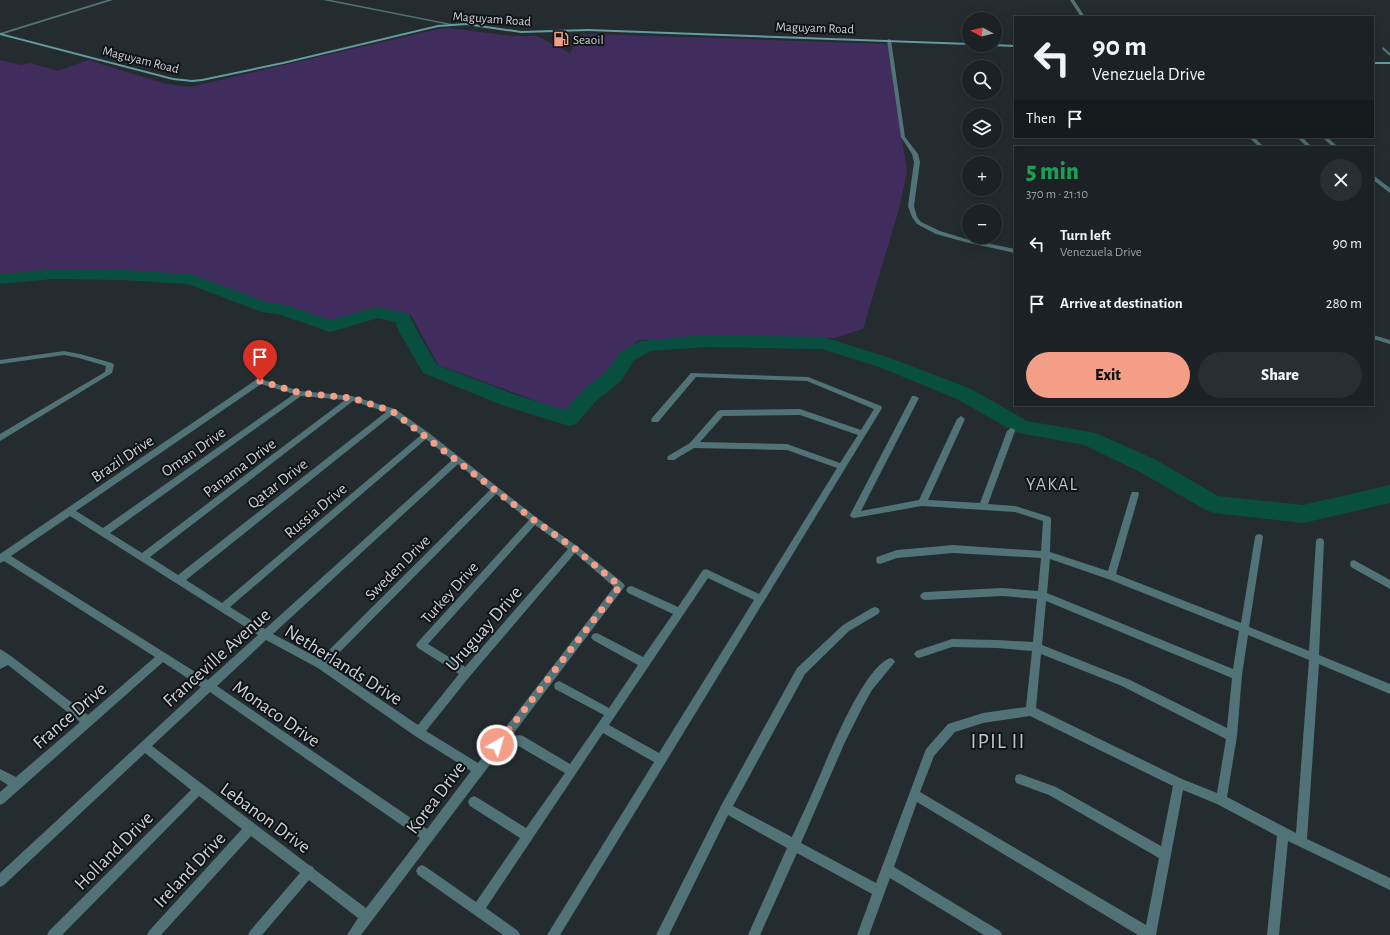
<!DOCTYPE html>
<html lang="en">
<head>
<meta charset="utf-8">
<style>
  body { margin:0; font-family:"Alegreya Sans",sans-serif; background:#282e31; color:#f1f3f6; height:100vh; display:flex; flex-direction:column; font-size:15px; white-space:nowrap }
  * { box-sizing:border-box; margin:0 }
  p { font-size:13px; color:#a0a3a6 }
  .icon { flex:none; width:22px; height:22px; fill:none; stroke:currentColor; stroke-width:2; stroke-linecap:round; stroke-linejoin:round }
  .map { position:relative; flex:1; overflow:hidden }
  .drawer { position:absolute; left:1014px; top:146px; width:360px; height:260px; display:flex; flex-direction:column; background:#1b2124; border-radius:0px; box-shadow:0 4px 16px #0002,0 0 0 1px #393e41 }
  .drawer>* { flex:none }
  .guide { position:absolute; left:1014px; top:16px; width:360px; height:122px; border-radius:0px; box-shadow:0 4px 16px #0002,0 0 0 1px #393e41; background:#1b2124; color:#f1f3f6; overflow:hidden }
  .needle { width:26px; rotate:277deg }
  .controls { position:absolute; left:962px; top:12px; display:grid; gap:8px }
  .controls a { display:grid; place-items:center; width:40px; height:40px; border-radius:50%; background:#1b2124; box-shadow:0 4px 16px #0002,0 0 0 1px #393e41; font-size:20px }
  .pin { position:absolute; display:grid; place-items:center; width:34px; height:34px; color:#fff; margin:-41px -17px; border-radius:50% 50% 50% 0; rotate:-45deg; box-shadow:0 0 4px #0007 }
  .pin .icon { rotate:45deg }
  .me { position:absolute; width:44px; margin:-22px; rotate:38deg; stroke-linejoin:round; filter:drop-shadow(0 0 3px #0008) }
  .turn { display:flex; align-items:center; gap:14px; height:84px; padding:0 12px; font-size:18px }
  .turn .icon { width:52px; height:52px; stroke-width:2.5 }
  .turn b { display:block; font-size:28px; line-height:34px }
  .then { display:flex; align-items:center; height:38px; padding:0 12px; background:#0003; gap:8px; font-size:15px }
  .round { display:grid; place-items:center; flex:none; width:42px; height:42px; border-radius:21px; background:#282e31 }
  .overview { display:flex; align-items:center; justify-content:space-between; height:68px; padding:0 12px }
  h1 { font-size:24px; font-weight:800; line-height:30px; color:#1e9e55 }
  .cta { display:flex; gap:8px; margin-top:auto; padding:8px 12px }
  .cta a { flex:1; height:46px; border-radius:24px; background:#f49e87; color:#111; font-size:16px; font-weight:800; line-height:46px; text-align:center }
  .cta a+a { background:#282e31; color:#f1f3f6 }
  ul { padding:0; list-style:none }
  li { display:flex; align-items:center; gap:12px; height:60px; padding:0 12px }
  li div { flex:1 }
  li b { display:block; font-size:15px }
  li em { font-style:normal }
  .map>svg:first-child { display:block }
</style>
</head>
<body>
<div class="map">
<svg width="1390" height="935" viewBox="0 0 1390 935">
  <rect width="100%" height="100%" fill="#242c30"/>
  <!-- green -->
  <path fill="#402d5d" d="M449,28l64,8h24l33,17 10,-18 13,-1 295,10 19,128 -8,37 -36,120 -29,9 -196,2 -32,33 -42,38 -126,-46 -27,-50 -35,-6 -45,14 -114,-36 -25,-11 -77,-4h-59l-56,5v-217l21,5 9,-2 28,8 30,-11 78,24 24,3 244,-57z"/>
  <g fill="none" stroke-linecap="round" stroke-linejoin="round">
    <!-- river -->
    <path fill="#094f40" fill-rule="evenodd" d="M53,269l69,1 69,4 78,29 17,2 44,15 47,-13 32,7 9,19 19,32 79,30 49,15 18,-20 24,-19 13,-19 20,-11 65,-6 118,2 70,22 78,30 56,32 69,12 60,27 62,36 85,9 87,-20v18l-87,20 -89,-10 -8,-3 -66,-38 -56,-27 -69,-13 -58,-33 -78,-32 -57,-18 -117,-2 -54,4 -17,9 -13,21 -24,19 -21,24 -7,2 -67,-21 -79,-32 -23,-40 -5,-11 -17,-4 -48,14 -52,-18 -17,-2 -73,-28 -66,-4 -69,-1 -53,5v-10z"/>
    <!-- street -->
    <path fill="#517377" fill-rule="evenodd" d="M107,0h6l-113,35v-2z
      M323,0h8l121,24 -2,1z
      M1070,0h4l11,17h-4z
      M889,39l2,1 14,97 13,17 2,8 -6,44 3,11 4,5 19,9 26,8 49,10v4l-50,-11 -29,-8 -19,-10 -5,-7 -4,-11 6,-44 -2,-8 -11,-17 -14,-97z
      M1383,47l7,6v3l-8,-7z
      M1249,137h5l10,10h-5z
      M1297,137h5l10,10h-5z
      M1322,137h5l11,10h-5z
      M1373,175l17,13v5l-17,-13z
      M1373,335l17,5v4l-17,-5z
      M64,351l16,3 32,9 2,2 -2,8 -112,68v-7l105,-62 1,-6 -27,-8 -15,-3 -64,9v-4z
      M691,373l117,4 73,29 1,2 -322,527h-13l107,-173 -51,-29 -117,175 32,23 2,4h-17l-85,-60 -2,-4 2,-4 4,-2 4,2 50,35 44,-64 -50,-32 -2,-4 2,-4 4,-2 4,2 48,30 39,-55 -50,-29 -1,-4 1,-4 4,-1 4,1 47,28 34,-49 -49,-26 -1,-3 1,-3 4,-2 4,2 46,25 29,-43 -45,-25 -2,-3 2,-3 3,-1 3,1 44,23 30,-43 -45,-21 -2,-3 2,-3 3,-1 3,1 44,20 25,-37 3,-1 53,25 78,-126 -50,-18 -93,-2 -20,12h-6l-1,-2 1,-2 22,-13 28,-32 3,-1 79,-1 61,21 13,-21 -67,-28 -111,-4 -38,45h-6l-1,-2 1,-2zM800,415l58,20 -18,28 -53,-19 -87,-2 23,-26zM708,578l46,22 -95,153 -50,-28z
      M257,379h3l40,12 52,5 43,13 34,24 108,85 40,28 46,37 2,3 -264,349h-14l11,-17 -49,-38 -47,55h-14l2,-4 50,-58 -49,-37 -90,99h-14l2,-4 93,-102 -43,-33 -137,139h-15l2,-4 142,-141 -46,-37 -141,132 -4,2v-14l201,-186 -38,-25 -159,141 -4,2v-13l8,-7 -8,-5v-11l16,8 64,-55 -72,-57 -8,4v-20l11,7 77,59 67,-58 -151,-96 -4,2v-9zM261,384l33,10 -191,134 -27,-17zM301,396l44,4 -203,153 -32,-20zM353,401l33,11 -208,163 -28,-18zM392,415l29,20 -199,168 -36,-23zM426,439l26,21 -187,169 -35,-22zM458,464l32,26 -170,169 -47,-25zM496,494l33,26 -111,122 -2,3 2,3 41,26 -41,51 -90,-61zM70,516l188,119 -50,45 -197,-124zM535,525l33,24 -103,118 -37,-23zM575,553l39,34 -136,176 -52,-32 44,-55zM266,640l52,28 97,68 56,35 -44,58 -210,-143zM210,692l210,146 -54,70 -52,-39 -1,-2 -4,-2 -157,-119z
      M912,396h3l4,2 -58,113 58,-11 38,-81 4,-3 4,3 -37,81 52,3 27,-72 4,-3 3,1 1,2 -27,73 27,2 35,11 1,2 -1,33 58,19 23,-77 1,-2h6l1,2 -23,80 125,49 14,-86 1,-2 3,-1 3,1 1,2 -14,90 60,24 7,-110 1,-2 3,-1 3,1 1,2 -5,114 71,29v10l-71,-30 -12,175 83,39v12l-102,-49 -9,94h-12l10,-99 -60,-32 -34,-14 -27,145h-18l-221,-133 -23,65 106,64 2,4h-18l-94,-57 -21,57h-12l15,-41 -75,-41 -37,82h-12l39,-87 -59,-33 -59,120h-13l66,-131 75,-136 46,-43 29,-17 3,-1 3,1 2,3 -2,3 -29,17 -44,43 -72,132 59,31c8,-18 17,-36 25,-55 12,-27 46,-114 73,-124l3,1 2,3 -23,28 -9,16 -18,36 -44,101 75,40 50,-134 22,-25 35,-11 43,-6 6,-56 -35,-3 -45,-1 -33,11 -3,-1 -2,-3 2,-3 36,-12 45,1 36,2 4,-43 -35,-3 -77,4 -3,-1 -2,-3 2,-3 3,-1 77,-4 36,3 3,-33 -88,-5 -56,5 -17,6 -3,-1 -1,-3 1,-3 20,-7 56,-5 88,6 2,-30 -28,-9 -93,-6 -68,12 -3,-1 -1,-2zM1050,559l58,20 131,52 -6,38 -186,-76zM1046,601l186,77 -5,50 -97,-48 -88,-35zM1248,635l61,25 -13,173 -69,-36 10,-61 5,-61zM1041,654l81,32 104,53 -9,54 -35,-14 -146,-71zM1030,716l143,70 -12,60 -105,-59 -36,-13 -4,1 -1,4 1,4 33,12 110,63 -13,67 -226,-133 14,-36 21,-24 28,-9z
      M1354,560l36,20v9l-39,-22 -1,-3 1,-3z"/>
    <!-- secondary -->
    <path fill="#649ca2" fill-rule="evenodd" d="M466,23l55,8 67,-2 381,14 1,2 -382,-14 -67,2 -55,-8 -28,2 -155,37 -81,17 -10,1 -19,-2 -173,-45v-2l173,45 19,2 10,-1 81,-17 155,-37z
      M995,44l20,1v2l-27,-1 -2,-1z
      M1373,62h17v2h-17z"/>
  </g>
  <g fill="none" stroke-linecap="round" stroke-linejoin="round">
    <!-- route -->
    <path stroke="#f49e87" stroke-width="7" stroke-dasharray="0 12.6" d="M260,381l40,12 52,5 40,13 142,109 40,28 46,38 -123,159"/>
  </g>
  <!-- icons -->
  <defs>
    <symbol id="fuel-bare" viewBox="-9 -9 18 18"><path d="M-5.5-6h7V0h2V4h1.3V-2.5L3-4.5l.8-.8L6-3V5H2.5V1h-1V6h-7ZM-4.2-4.7v3.2H.2V-4.7Z" fill="#f49e87" stroke="#101316" stroke-width="2.5" paint-order="stroke"/></symbol>
  </defs>
  <g fill-rule="evenodd">
    <use href="#fuel-bare" x="550" y="28" width="22" height="22"/>
  </g>
  <g text-anchor="middle" stroke-width="4" stroke-linejoin="round" paint-order="stroke">
    <!-- far-street labels -->
    <g font-size="13" fill="#cfd3d7" stroke="#101316">
      <text transform="translate(492 18) rotate(4)" y="5">Maguyam Road</text>
      <text transform="translate(815 27) rotate(2)" y="5">Maguyam Road</text>
      <text transform="translate(141 59) rotate(14)" y="5">Maguyam Road</text>
    </g>
    <!-- far-poi labels -->
    <g font-size="13" fill="#cfd3d7" stroke="#101316" text-anchor="start">
      <text x="573" y="44">Seaoil</text>
    </g>
    <!-- street labels -->
    <g font-size="16" fill="#cfd3d7" stroke="#101316">
      <text transform="translate(193 451) rotate(-35)" y="6">Oman Drive</text>
      <text transform="translate(122 458) rotate(-34)" y="6">Brazil Drive</text>
      <text transform="translate(239 467) rotate(-37)" y="6">Panama Drive</text>
      <text transform="translate(277 483) rotate(-38)" y="6">Qatar Drive</text>
      <text transform="translate(315 510) rotate(-40)" y="6">Russia Drive</text>
      <text transform="translate(397 567) rotate(-45)" y="6">Sweden Drive</text>
      <text transform="translate(449 592) rotate(-48)" y="6">Turkey Drive</text>
    </g>
    <!-- quarter labels -->
    <g font-size="18" letter-spacing="1" fill="#bcc5cc" stroke="#101316">
      <text x="1052" y="490">YAKAL</text>
    </g>
    <!-- near-street labels -->
    <g font-size="19" fill="#cfd3d7" stroke="#101316">
      <text transform="translate(483 628) rotate(-49)" y="7">Uruguay Drive</text>
      <text transform="translate(216 657) rotate(-42)" y="7">Franceville Avenue</text>
      <text transform="translate(344 664) rotate(32)" y="7">Netherlands Drive</text>
      <text transform="translate(277 713) rotate(35)" y="7">Monaco Drive</text>
      <text transform="translate(69 715) rotate(-41)" y="7">France Drive</text>
      <text transform="translate(435 797) rotate(-53)" y="7">Korea Drive</text>
      <text transform="translate(266 817) rotate(36)" y="7">Lebanon Drive</text>
      <text transform="translate(113 850) rotate(-45)" y="7">Holland Drive</text>
      <text transform="translate(189 869) rotate(-47)" y="7">Ireland Drive</text>
    </g>
    <!-- near-quarter labels -->
    <g font-size="22" letter-spacing="1" fill="#bcc5cc" stroke="#101316">
      <text x="998" y="748">IPIL II</text>
    </g>
  </g>
</svg>
<div class="controls">
<a><svg class="needle" viewBox="-14 -14 28 28"><path d="M0-13l5 13h-10z" fill="#e53935"/><path d="M0 13l5-13h-10z" fill="#a0a3a6"/></svg></a>
<a><svg class="icon" aria-label="search" viewBox="0 0 24 24"><circle cx="10" cy="10" r="6"/><path d="M15 15l6 6"/></svg></a>
<a><svg class="icon" aria-label="layers" viewBox="0 0 24 24"><path d="M12 4l9 5-9 5-9-5zM3 14l9 5 9-5"/></svg></a>
<a>+</a>
<a>−</a>
</div>
<div class="pin" style="left:260px;top:381px;background:#d93025"><svg class="icon" aria-label="arrive" viewBox="0 0 24 24"><path d="M6 21V4h12l-3 4 3 4H6"/></svg></div>
<svg class="me" style="left:497px;top:745px" viewBox="-20 -20 40 40"><circle r="17" fill="#f49e87" stroke="#fff" stroke-width="3"/><path d="M0-11L8 9 0 5-8 9z" fill="#fff"/></svg>
<div class="guide">
<div class="turn"><svg class="icon" aria-label="left" viewBox="0 0 24 24"><path d="M17 20v-9H6M10 6l-5 5 5 5"/></svg><div><b>90 m</b>Venezuela Drive</div></div>
<div class="then">Then<svg class="icon" aria-label="arrive" viewBox="0 0 24 24"><path d="M6 21V4h12l-3 4 3 4H6"/></svg></div>
</div>
<section class="drawer">
<div class="overview"><div><h1>5 min</h1><p>370 m · 21:10</p></div><a class="round"><svg class="icon" aria-label="close" viewBox="0 0 24 24"><path d="M6 6l12 12M18 6L6 18"/></svg></a></div>
<ul>
<li><svg class="icon" aria-label="left" viewBox="0 0 24 24"><path d="M17 20v-9H6M10 6l-5 5 5 5"/></svg><div><b>Turn left</b><p>Venezuela Drive</p></div><em>90 m</em></li>
<li><svg class="icon" aria-label="arrive" viewBox="0 0 24 24"><path d="M6 21V4h12l-3 4 3 4H6"/></svg><div><b>Arrive at destination</b></div><em>280 m</em></li>
</ul>
<div class="cta"><a>Exit</a><a>Share</a></div>
</section>
</div>
</body>
</html>
